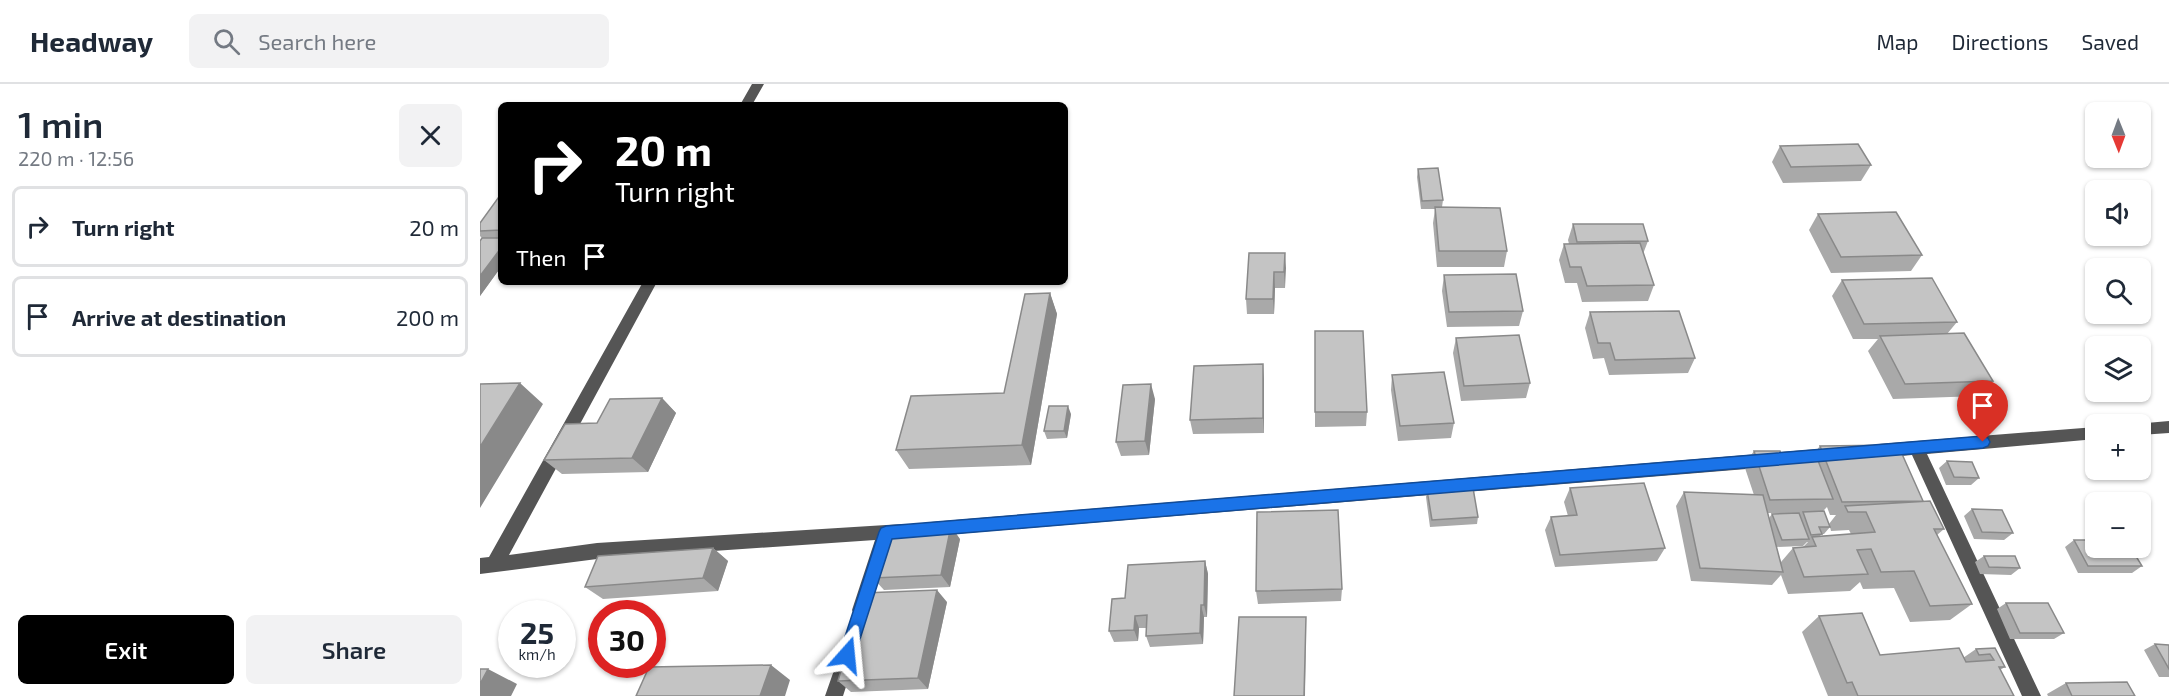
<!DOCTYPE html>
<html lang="en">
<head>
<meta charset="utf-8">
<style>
  body { margin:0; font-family:"Exo 2",sans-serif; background:#f2f2f3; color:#1f2937; height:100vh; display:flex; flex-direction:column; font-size:22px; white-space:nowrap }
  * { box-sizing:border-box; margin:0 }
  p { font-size:20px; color:#747a83 }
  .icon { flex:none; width:33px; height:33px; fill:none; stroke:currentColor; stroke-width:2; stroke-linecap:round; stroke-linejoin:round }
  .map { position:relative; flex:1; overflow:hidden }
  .details { display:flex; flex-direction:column; background:#fff; width:480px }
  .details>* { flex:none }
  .top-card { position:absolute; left:18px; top:18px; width:570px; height:183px; border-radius:9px; box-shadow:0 2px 4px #0004; background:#000; color:#fff; overflow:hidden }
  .needle { width:39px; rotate:179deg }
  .tools { position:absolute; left:1605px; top:18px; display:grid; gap:12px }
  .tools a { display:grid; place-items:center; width:66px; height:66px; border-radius:9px; background:#fff; box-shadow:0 2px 4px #0004; font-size:30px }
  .speed { position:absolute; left:18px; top:516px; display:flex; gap:12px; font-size:30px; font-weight:700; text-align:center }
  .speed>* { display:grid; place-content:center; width:78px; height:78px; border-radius:50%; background:#fff; box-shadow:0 2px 4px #0004; line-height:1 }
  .speed small { font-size:15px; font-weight:400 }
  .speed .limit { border:9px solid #d22; background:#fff; color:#111 }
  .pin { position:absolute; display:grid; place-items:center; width:51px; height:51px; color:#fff; margin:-62px -26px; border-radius:50% 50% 50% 0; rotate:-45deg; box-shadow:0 0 6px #0007 }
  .pin .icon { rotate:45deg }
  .me { position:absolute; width:66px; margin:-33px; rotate:18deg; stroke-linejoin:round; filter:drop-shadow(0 0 4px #0008) }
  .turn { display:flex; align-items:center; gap:21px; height:126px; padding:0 18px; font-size:27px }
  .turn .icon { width:78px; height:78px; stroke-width:2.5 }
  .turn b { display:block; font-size:42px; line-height:51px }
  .then { display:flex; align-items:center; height:57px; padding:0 18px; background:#0003; gap:12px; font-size:22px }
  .round { display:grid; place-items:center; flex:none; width:63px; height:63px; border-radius:9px; background:#f2f2f3 }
  .headline { display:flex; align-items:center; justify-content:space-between; height:102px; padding:0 18px }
  h1 { font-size:36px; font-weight:600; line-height:45px }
  .primary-button { display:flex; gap:12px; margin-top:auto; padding:12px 18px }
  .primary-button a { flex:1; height:69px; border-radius:9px; background:#000; color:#fff; font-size:24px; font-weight:600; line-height:69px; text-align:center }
  .primary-button a+a { background:#f2f2f3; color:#1f2937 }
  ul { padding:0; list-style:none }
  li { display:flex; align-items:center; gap:18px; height:81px; margin:0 12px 9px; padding:0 6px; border:3px solid #e0e1e3; border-radius:9px }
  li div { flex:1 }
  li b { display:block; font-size:22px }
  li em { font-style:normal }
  header { display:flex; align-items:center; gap:36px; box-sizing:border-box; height:84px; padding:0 30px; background:#fff; border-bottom:2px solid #e0e1e3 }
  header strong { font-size:28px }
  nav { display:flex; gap:33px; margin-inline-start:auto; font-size:21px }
  .search { width:420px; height:54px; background:#f2f2f3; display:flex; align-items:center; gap:15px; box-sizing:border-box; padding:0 21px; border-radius:9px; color:#747a83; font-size:22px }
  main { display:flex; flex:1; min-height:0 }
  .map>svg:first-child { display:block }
</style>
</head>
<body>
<header>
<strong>Headway</strong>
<div class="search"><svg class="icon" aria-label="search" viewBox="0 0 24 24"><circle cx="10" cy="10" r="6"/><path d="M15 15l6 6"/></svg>Search here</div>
<nav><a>Map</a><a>Directions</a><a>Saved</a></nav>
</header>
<main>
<section class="details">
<div class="headline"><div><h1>1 min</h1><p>220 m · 12:56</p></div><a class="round"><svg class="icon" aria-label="close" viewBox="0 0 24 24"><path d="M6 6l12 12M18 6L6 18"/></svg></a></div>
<ul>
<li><svg class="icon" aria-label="right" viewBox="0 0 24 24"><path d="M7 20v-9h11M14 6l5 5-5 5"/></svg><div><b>Turn right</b></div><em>20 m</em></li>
<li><svg class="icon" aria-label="arrive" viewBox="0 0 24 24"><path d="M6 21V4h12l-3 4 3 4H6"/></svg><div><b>Arrive at destination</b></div><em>200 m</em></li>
</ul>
<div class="primary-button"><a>Exit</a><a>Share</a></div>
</section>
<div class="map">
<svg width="1689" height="612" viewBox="0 0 1689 612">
  <rect width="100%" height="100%" fill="#fff"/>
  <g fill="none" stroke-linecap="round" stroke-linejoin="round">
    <!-- minor -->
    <path fill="#555" fill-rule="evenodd" d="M272,0h12l-12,21h-12z
      M163,198h14l-148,273 88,-12 289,-18 18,-1 6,2 2,5 -2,5 -18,3 -25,77 -6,2 -6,-2 -3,-6 23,-70 -278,19 -117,15v-16l9,-1z
      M1689,337v12l-29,2v-11h-5z
      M1616,343v12l-169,15 114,242h-19l-110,-241 -33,3 -6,-2 -2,-5 2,-5 6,-2z
      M1351,364l6,2 2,5 -2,5 -6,2 -900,74 -6,-2 -2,-5 2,-5 6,-2z
      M365,569l6,3 3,6 -11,34h-18l14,-40z"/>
  </g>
  <!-- wall -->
  <path fill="#a9a9a9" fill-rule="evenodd" d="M1300,62l91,19 -10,16 -78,2 -11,-21z
    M938,85l25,31 -1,7 65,44 -3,16h-67l-4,-44 2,-14h-14l-4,-32z
    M21,110v73l-21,29v-55l2,-3 -2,-2v-13z
    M1338,130l104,41 -11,16 -80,2 -22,-43z
    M1093,140l75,17 -5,13 11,31 -6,16 -66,1 -5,-19h-12l-6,-23 5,-16h5l-1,-4z
    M805,169v35h-10l-1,26h-27l-1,-15z
    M964,191l79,36 -4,15 -72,1 -5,-36z
    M1362,196l115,42 -10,12 46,47 -14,15 -86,3 -25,-48 10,-12h-25l-21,-43z
    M570,209l7,21 -26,151 -122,4 -13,-19 108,-57z
    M1110,228l105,46 -7,15 -79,2 -5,-17 -11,1 -8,-31z
    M835,247l52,81 -1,14 -51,1z
    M976,254l74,45 -4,15 -65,3 -8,-48z
    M912,291l62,48 -3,15 -53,3 -7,-51z
    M784,295v54l-71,1 -3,-14z
    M182,314l14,15 -28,59 -86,2 -18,-14 53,-37z
    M675,315l-6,56 -28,1 -5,-14z
    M591,330l-4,24 -20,1 -3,-8z
    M1340,362l103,55 -1,1 22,27 -7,6 35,69 -22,16 -40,2 -16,-34 -31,1 -3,-7 -10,9 -62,3 -7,-19 -9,10 -81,-4 -15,-75 8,-14 70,3 -10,-30 10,-14 29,7h27zM1347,423l3,8h6l-7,9 -6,-13zM1287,429h29l-24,1 -3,4zM1350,443l1,4 18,-1 2,4 -31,2 2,-2h2zM1327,458h1l-5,5 -10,1 -12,14 -5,-15 27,-1z
    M1467,377l32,17 -8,7h-25l-7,-17z
    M1090,404l95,60 -8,13 -102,6 -10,-37 6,-13 17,-1 -4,-14z
    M947,406l51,27 -1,7 -47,3 -4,-30z
    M1492,425l41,24 -9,7 -30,-1 -10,-23z
    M480,455l-10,48 -66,3 -11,-12z
    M1594,456l68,26 -10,7h-54l-13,-26z
    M233,464l15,13 -10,30 -115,8 -18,-12z
    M1504,472l36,12 -9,7 -31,-1 -5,-12z
    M725,477l3,13 -1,43h-3l-1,27 -53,3 -4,-11v-8h-7l-1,13 -24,1 -5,-11 16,-33z
    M862,505l-1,12 -83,3 -2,-13z
    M467,518l-19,87 -77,3 -13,-11z
    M1526,519l58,30 -10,6h-44l-13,-30z
    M1339,532l61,39 83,3 13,-9 19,-1 10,19 -5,3 14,26h-186l-26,-64z
    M1675,560l14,1v32h-10l-15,-27z
    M1586,599l69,13h-87l-1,-2z"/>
  <!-- shaded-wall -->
  <path fill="#898989" d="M21,164v19l-21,29v-20z
    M805,169l1,15 -1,20 -1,-16z
    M794,188l1,16 -1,26 -1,-15z
    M570,209l7,21 -26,151 -9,-20z
    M783,280l1,15v54l-1,-15z
    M40,299l23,21 -63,104v-61z
    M671,300l4,15 -6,56 -4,-14z
    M182,314l14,15 -28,59 -16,-14z
    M588,322l3,8 -4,24 -3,-7z
    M471,442l9,13 -10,48 -9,-12z
    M233,464l15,13 -10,30 -15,-13z
    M725,477l3,13 -1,43 -3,-12z
    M457,506l10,12 -19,87 -10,-11z
    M721,521l3,12 -1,27 -3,-11z
    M655,532l4,12 -1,13 -4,-11z
    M826,533l-1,79h-1z
    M291,581l19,15 -5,16h-25z
    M8,585l29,15 -6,12h-31v-12z"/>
  <!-- building -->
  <path fill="#c4c4c4" stroke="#898989" stroke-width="1.5" d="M211,19l-1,2h-47z
    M1378,60l13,21 -80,2 -11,-21z
    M958,84l5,32 -21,1 -4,-32z
    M21,110v36l-21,1v-8z
    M955,123l65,1 7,43h-68z
    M1416,128l26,43 -81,2 -23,-43z
    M1093,140h70l5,17 -71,1z
    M2,154h19v10l-21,28v-35z
    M1160,159l14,42 -67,1 -6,-19h-11l-6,-23z
    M769,169h36l-1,19h-10l-1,27h-27z
    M1036,190l7,37 -74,1 -5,-37z
    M1452,194l25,44 -93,2 -22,-44z
    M570,209l-28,152 -126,5 15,-54 93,-3 21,-99z
    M1199,227l16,47 -80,2 -5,-17h-12l-8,-31z
    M835,247h48l4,81h-52z
    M1484,249l29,48 -88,3 -25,-48z
    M1039,251l11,48 -66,3 -8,-48z
    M783,280v54l-73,2 4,-54z
    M964,288l10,51 -54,3 -8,-51z
    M40,299l-40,64v-63z
    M671,300l-6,57 -29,1 7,-57z
    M182,314l-30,60 -88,2 21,-36 32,-1 13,-24z
    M569,322h19l-4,25h-20z
    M1418,361l25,56 -81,1 -22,-56z
    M1274,367h26l3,7h34l16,41 -63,1z
    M1467,377l25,1 7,16 -25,-1z
    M1164,399l21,65 -105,7 -9,-38 26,-2 -7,-27z
    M993,404l5,29 -46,3 -5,-30z
    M1204,408l79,3 20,77 -83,-4z
    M1450,417l14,28h-10l38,75 -42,2 -16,-35 -33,1 -10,-23 -14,1 11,24 -64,3 -11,-29 23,-2 -4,-9 63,-5 -9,-20h-18l-3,-6z
    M1492,425l30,1 11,23 -31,-1z
    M858,426l4,79 -86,2 1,-79z
    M1344,427l6,16h-11l3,7 -11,1 -8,-23z
    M1319,429l10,26 -27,1 -10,-26z
    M471,442l-10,49 -68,3 13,-49z
    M1594,456h22v8h35l11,18h-54z
    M233,464l-10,30 -118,9 13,-31z
    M1504,472h31l5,12 -31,-1z
    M725,477l-1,44h-3l-1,28 -54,3 1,-21 -12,1 -1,14 -25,1 3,-32 13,-1 3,-33z
    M457,506l-19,88 -80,3 25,-88z
    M1526,519h42l16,30h-44z
    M1382,529l18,42 79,-7 7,14 28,-2 -4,-6 -11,1 -3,-6 19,-1 10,19h-6l15,29h-156l-6,-14 -5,1 -28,-67z
    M759,533h67l-2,79h-70z
    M1675,560l14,1v24z
    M291,581l-11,31h-124l13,-29z
    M0,585h8l-8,15z
    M1647,598l8,14h-63l-6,-13z"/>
  <!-- route -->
  <path fill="#1a73e8" stroke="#114b97" stroke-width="1.5" d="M1503,352l5,2 2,4 -2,4 -5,2 -1091,91 -39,122 -6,2 -6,-2 -2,-6 40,-123 2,-4 5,-2z"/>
</svg>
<div class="tools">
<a><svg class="needle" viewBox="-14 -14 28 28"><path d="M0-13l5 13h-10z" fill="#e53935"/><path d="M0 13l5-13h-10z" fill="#747a83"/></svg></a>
<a><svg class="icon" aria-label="sound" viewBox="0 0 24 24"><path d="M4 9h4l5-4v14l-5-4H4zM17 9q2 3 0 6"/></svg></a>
<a><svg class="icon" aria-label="search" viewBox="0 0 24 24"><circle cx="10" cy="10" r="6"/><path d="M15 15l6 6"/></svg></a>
<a><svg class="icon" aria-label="layers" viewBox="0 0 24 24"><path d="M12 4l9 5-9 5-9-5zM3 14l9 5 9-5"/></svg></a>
<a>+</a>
<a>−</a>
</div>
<div class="speed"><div>25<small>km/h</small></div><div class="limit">30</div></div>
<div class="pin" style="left:1503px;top:358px;background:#d93025"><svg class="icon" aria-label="arrive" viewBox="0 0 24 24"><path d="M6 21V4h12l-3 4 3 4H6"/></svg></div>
<svg class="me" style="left:367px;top:571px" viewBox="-20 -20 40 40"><path d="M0-17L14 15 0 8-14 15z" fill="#1a73e8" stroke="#fff" stroke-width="4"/></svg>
<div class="top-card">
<div class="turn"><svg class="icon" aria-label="right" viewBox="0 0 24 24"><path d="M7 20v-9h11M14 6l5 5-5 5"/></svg><div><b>20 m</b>Turn right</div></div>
<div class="then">Then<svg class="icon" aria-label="arrive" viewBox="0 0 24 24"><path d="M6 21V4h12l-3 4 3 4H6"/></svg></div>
</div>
</div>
</main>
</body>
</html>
